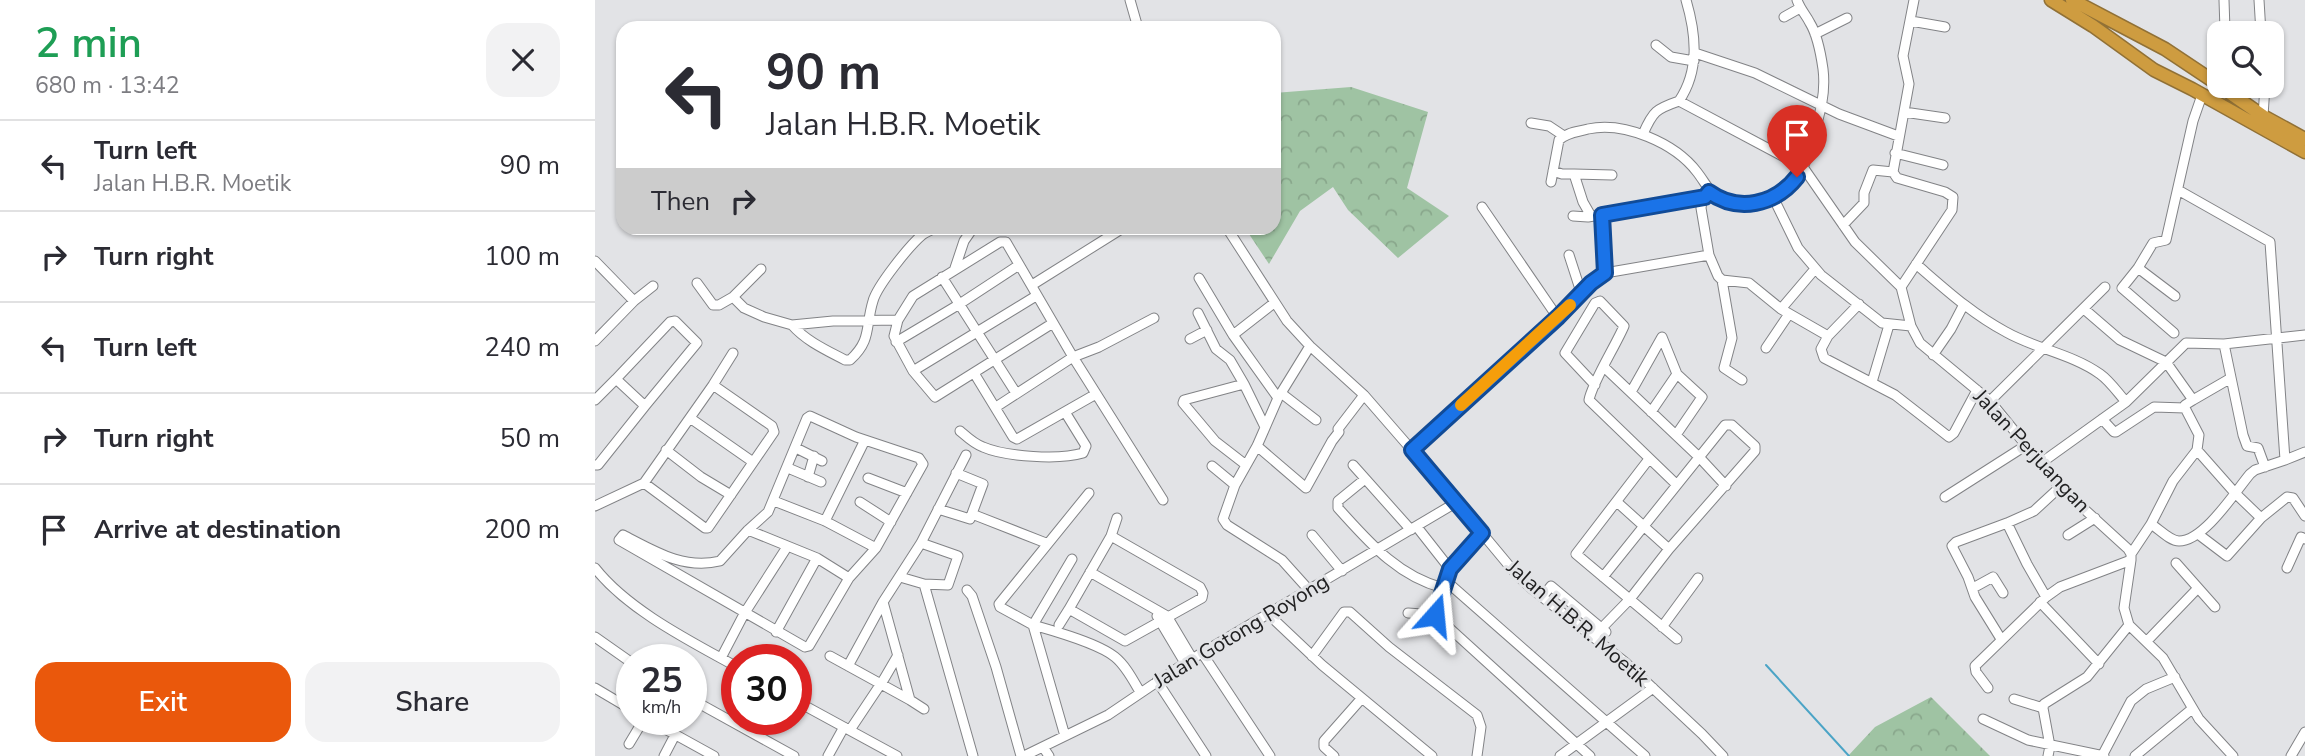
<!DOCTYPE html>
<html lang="en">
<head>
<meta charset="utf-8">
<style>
  body { margin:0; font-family:"Nunito Sans",sans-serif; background:#f2f2f3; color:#2b2b33; height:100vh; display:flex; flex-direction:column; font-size:26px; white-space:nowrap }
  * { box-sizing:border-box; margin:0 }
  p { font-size:23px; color:#7c7c81 }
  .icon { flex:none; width:38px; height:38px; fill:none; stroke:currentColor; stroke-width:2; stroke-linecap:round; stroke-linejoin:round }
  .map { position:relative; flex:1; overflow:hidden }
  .sheet { display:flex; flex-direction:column; background:#fff; width:595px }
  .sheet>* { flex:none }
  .hud { position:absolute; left:21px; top:21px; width:665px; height:214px; border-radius:21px; box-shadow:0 2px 5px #0004; background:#fff; color:#2b2b33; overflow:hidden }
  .tools { position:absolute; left:1612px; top:21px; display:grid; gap:14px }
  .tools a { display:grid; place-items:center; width:77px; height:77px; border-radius:14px; background:#fff; box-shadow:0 2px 5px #0004; font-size:35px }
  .speed { position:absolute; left:21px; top:644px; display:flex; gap:14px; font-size:35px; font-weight:700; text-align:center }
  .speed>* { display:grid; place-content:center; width:91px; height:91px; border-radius:50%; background:#fff; box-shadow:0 2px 5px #0004; line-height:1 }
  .speed small { font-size:18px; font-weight:400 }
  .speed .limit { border:10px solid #d22; background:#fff; color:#111 }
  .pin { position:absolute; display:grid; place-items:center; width:60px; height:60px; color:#fff; margin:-72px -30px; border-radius:50% 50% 50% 0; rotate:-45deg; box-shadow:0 0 7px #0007 }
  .pin .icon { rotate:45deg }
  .me { position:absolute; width:77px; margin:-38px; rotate:18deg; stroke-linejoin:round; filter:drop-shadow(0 0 5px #0008) }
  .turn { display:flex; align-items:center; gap:24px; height:147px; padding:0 35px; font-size:32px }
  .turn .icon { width:91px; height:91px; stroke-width:2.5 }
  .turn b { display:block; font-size:49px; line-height:60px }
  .then { display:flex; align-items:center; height:66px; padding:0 35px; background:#0003; gap:14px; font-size:26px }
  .round { display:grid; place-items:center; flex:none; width:74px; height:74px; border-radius:21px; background:#f2f2f3 }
  .overview { display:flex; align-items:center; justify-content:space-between; height:119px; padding:0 35px }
  h1 { font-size:42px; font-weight:600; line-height:52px; color:#1e9e55 }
  .button { display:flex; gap:14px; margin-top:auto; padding:14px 35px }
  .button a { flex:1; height:80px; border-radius:21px; background:#ea580c; color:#fff; font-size:28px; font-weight:600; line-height:80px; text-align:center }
  .button a+a { background:#f2f2f3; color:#2b2b33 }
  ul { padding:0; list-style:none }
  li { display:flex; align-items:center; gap:21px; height:91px; padding:0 35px; border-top:2px solid #e1e1e2 }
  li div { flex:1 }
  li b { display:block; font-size:26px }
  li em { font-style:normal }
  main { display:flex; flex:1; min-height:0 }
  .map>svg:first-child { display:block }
</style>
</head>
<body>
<main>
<section class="sheet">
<div class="overview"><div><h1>2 min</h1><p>680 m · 13:42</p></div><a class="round"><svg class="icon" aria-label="close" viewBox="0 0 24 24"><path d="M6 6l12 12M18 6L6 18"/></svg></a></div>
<ul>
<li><svg class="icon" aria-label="left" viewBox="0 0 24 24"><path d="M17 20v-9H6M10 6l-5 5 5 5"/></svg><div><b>Turn left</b><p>Jalan H.B.R. Moetik</p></div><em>90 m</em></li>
<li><svg class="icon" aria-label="right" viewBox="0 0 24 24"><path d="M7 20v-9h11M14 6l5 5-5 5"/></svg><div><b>Turn right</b></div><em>100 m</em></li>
<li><svg class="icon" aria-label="left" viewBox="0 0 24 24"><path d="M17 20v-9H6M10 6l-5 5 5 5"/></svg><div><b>Turn left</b></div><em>240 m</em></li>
<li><svg class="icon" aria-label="right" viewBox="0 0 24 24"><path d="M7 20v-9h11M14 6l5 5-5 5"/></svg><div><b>Turn right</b></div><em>50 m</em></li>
<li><svg class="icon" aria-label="arrive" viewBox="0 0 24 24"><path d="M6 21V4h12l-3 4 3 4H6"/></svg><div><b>Arrive at destination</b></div><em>200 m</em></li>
</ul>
<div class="button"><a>Exit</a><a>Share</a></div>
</section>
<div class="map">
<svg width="1710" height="756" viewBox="0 0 1710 756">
  <defs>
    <pattern id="forest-crowns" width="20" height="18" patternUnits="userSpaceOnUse" patternTransform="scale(1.75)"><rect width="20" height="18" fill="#9fc3a3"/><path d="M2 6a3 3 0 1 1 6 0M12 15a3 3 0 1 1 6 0" fill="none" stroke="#89a78c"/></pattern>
  </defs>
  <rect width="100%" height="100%" fill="#e2e3e6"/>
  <!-- forest -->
  <path fill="url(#forest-crowns)" d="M756,87l77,25 -21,76 42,28 -51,42 -50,-48 -15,-23 -33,24 -31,53 -24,-36h29v-135z
    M1336,697l59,59h-142l27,-29z"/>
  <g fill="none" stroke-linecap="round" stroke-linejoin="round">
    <!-- stream -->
    <path stroke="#4ba4c6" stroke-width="2" d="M1171,665l83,91"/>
    <defs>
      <path id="minor" d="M535,0l8,28
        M1629,0l1,30
        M1664,0l2,33
        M1189,17l16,-9
        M1316,21l34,6
        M1220,34l32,-16
        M1061,45l15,12 23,4
        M1100,53l60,20 84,41 59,22
        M1084,101l124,66 52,75 46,45 10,39 9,17 70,58 70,86 68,62 3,5v6l-7,48 5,17 34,33 36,61 34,37
        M1309,112l41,6
        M1668,116l2,-30
        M936,123l18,3 15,10
        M1048,134c10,-23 13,-25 36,-33 21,-31 17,-67 7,-101
        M1300,153l48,12
        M958,171l9,3h12l9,28 8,14
        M979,174l38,1
        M956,182l8,-42c8,-8 19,-8 29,-11 36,-8 87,14 109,43 11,14 15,28 34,31 27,5 60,-11 72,-36 5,-9 7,-20 10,-30 7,-23 13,-44 10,-68 -2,-14 -5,-33 -13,-46 -4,-8 -10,-14 -13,-23
        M1114,192l-7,9 -1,7 8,47 9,21 4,4 27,3 32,26
        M1178,197l25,51 23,27 61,48 29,3
        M887,207l76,111 23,-26 24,-19 104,-18
        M1007,215l3,58
        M978,216l15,1 117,-20
        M1248,225l21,-22v-10l9,-23 20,2
        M632,228l60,93 23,25 54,49 73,84 79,95 16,15 93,73 77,72 21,22
        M974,255l12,37
        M0,261l39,40
        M1321,264c29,25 56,50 90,68 30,17 66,22 94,42 10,7 18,19 26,28
        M360,268l9,-27 9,-13
        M1543,268l37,28
        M166,269l-28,28 11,11 20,9 28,8 41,-4 65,-1
        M1220,269l-34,40 47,27
        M347,277l74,116
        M604,278l34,57 45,63
        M1127,280l10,58 -8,30 18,12
        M102,283l16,22h6l14,-8
        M437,285l91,-57
        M1306,287l51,-77 1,-13 -8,-5 -48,-14 -4,-6 16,-88 -6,-28 11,-56
        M1264,304l-31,32 -7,13 3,9 71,37 54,42 5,-4 23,-43
        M1489,309l36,31 46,22 27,38 -8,5v3
        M603,313l18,36 14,11 14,24 21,43
        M458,323l-118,74 -22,-26 -19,-35 4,-16 15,-24 87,-54h6l67,115 90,143
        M197,325c14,16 34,25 53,35h5c22,-20 15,-33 23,-59 4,-15 36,-55 49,-66 4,-3 9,-5 14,-7
        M1579,333l-52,-45 16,-20 15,-25 13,-3 27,-119 9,-26
        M638,335l41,-32
        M595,339l17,-9
        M0,341l39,-40 19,-15
        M301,342l62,-37 61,-40
        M1629,344l19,91 4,11 11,2 7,19
        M1171,348l23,-34
        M1338,355l18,-26 12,-23
        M1009,367l96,91 26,28
        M318,371l123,-75
        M379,373l39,64 4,2 79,-45
        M21,379l54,-57 5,-1 22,22 -52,63
        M1277,382l17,-57
        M649,384l-60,16 -1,3 32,38 31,24
        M1000,385l-30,-32 30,-50 5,-2 24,25c-8,19 -32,57 -35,74l87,84
        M1036,392l31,-55 15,37 25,23 -26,38
        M686,393l35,27
        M0,400l21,-21 29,27 -47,59h-3
        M1598,400l38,-22
        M1395,401l115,-114
        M401,407l77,-50 26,-10 55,-29
        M1056,412l26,-38
        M215,416l46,21 63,21 4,6 -47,84 -27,30 -40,68 -4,1 -186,-107 4,-5c31,16 61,35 97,26l28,-31 20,-18 39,-94z
        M95,418l63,44
        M1507,419l12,13h2l38,-25 31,1
        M365,431c7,6 14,13 23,16 23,10 77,13 100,6l3,-7 -21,-34
        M662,446l49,42 26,-47 7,-9 -1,-3 26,-34
        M201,448l26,13
        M71,450l35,27 30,18
        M817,450l146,-132
        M1602,450l38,43 26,25
        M1054,459l-73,95 101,85
        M1690,460l20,-8
        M1446,463l85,-61 60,-59 38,1 81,-9
        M758,465l58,65
        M617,466l23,19
        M193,468l33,14
        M213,477l6,-21
        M273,478l39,15
        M770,479l-27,22v7c31,34 59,68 105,80
        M49,483l61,45h3l66,-96 -2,-6 -59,-41
        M1350,497l80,-51
        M179,501l51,20 51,27
        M265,502l31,20
        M1022,502l52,47
        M0,506l49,-23 69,-98 20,-32
        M343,509l32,10 13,-35 -27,-11
        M377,514l74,29
        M230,521l40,-81
        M1556,524c8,5 19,17 28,17 25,0 56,-49 71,-67l5,-4 30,-10 -15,-218 -92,-52
        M822,527l33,42
        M153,530l69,28 32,20
        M887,533l-32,36 -15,46 155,141
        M1603,534l29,22 34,-38 26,-21 6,1 12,18
        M717,535l30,36
        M1473,535l27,-17
        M516,536l89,51 3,6 -1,5 -77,43 -56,-32 42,-73 6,-18
        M1536,554l20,-30 22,-43 24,-31 2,-15 -14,-27
        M477,559l-39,66c21,6 65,18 82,32 11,9 18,23 25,35
        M1581,563l39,44
        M0,568c33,42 95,73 142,99
        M1692,568l14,-31 4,2
        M495,572l77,44 25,42
        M305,577l24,7 24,1 10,-29 -37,-13
        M851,581l199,175
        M329,584l49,172
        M1378,588l20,-11 10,16
        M372,590l5,6 24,71 25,89
        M714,590l-27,-30 -55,-35 -4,-6 12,-34 22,-39 21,-48 32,-52
        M947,597l9,-11 55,46
        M1451,597l-19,-33 -20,-41 27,-12 26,-24
        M288,602l27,98
        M1445,602l59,62
        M813,613l27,2
        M673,614l54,51 110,91
        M562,616l28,47
        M464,625l10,-16
        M1067,627l36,-49
        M181,632l41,-74
        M999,636l36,-37 39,-50 86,-98v-5l-23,-21h-7l-122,152
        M0,637l37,26
        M1406,639l-26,-42 -7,-20 -16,-31 4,-4 51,-19
        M1552,641l51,-53
        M607,653l68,103
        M235,656l80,44 14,9
        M717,656l32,-44h6l39,35 88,68 4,12 -4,29
        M126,658l23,-44 43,-67
        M253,666l35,-64 38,-59 45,-88
        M562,681l49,75
        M0,688l37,22
        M1393,688l-12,-16 -1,-6 71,-69 14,-10 71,-27
        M96,699l103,57
        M1419,699l29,9
        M201,701l101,55
        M52,719l67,37
        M1388,719l45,21 76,16
        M255,730l34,-51 14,-24
        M470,736l-32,-111 -33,-18 -1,-3 90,-111
        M34,744l15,-25
        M448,747l6,9
        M69,756l11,-21
        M233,756l16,-29
        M429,756l84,-41 77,-52 272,-161
        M739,756l-10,-9v-6l38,-43
        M965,756l93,-68
        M1453,756l2,-10 -7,-38 1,-4 43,-27 42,-52
        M1507,756l29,-55 15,-12 29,-12
        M1540,756l57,-47
        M1696,756l14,-24"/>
      <path id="highway" d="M1456,0l42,26 61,44 38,19 113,63
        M1477,0l93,49 54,36
        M1625,86l43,30 42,23"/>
    </defs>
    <!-- minor casing -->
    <use href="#minor" stroke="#828386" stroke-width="11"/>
    <!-- highway casing -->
    <use href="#highway" stroke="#917136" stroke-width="15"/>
    <!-- minor -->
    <use href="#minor" stroke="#fff" stroke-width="9"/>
    <!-- highway -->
    <use href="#highway" stroke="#ce9c40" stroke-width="12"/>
  </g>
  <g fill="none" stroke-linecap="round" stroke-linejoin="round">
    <defs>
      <path id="route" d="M840,615l15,-46 32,-36 -70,-83 146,-133 33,-34 14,-10 -3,-58 103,-18 4,-5c29,21 66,13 88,-15"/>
    </defs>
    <!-- route casing -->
    <use href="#route" stroke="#114b97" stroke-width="18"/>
    <!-- route -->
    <use href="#route" stroke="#1a73e8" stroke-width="12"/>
    <!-- slow -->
    <path stroke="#f59e0b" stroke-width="12" d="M866,405l109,-100"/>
  </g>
  <g text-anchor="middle" stroke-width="6" stroke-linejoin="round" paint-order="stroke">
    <!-- street labels -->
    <g font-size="21" fill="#212122" stroke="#e2e3e6">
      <text transform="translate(1437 451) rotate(47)" y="7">Jalan Perjuangan</text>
      <text transform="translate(983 623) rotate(41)" y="7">Jalan H.B.R. Moetik</text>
      <text transform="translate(646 631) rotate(-31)" y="7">Jalan Gotong Royong</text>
    </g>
  </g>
</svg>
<div class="tools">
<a><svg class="icon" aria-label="search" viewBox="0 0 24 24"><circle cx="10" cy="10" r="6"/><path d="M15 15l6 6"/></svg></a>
</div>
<div class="speed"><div>25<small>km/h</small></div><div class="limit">30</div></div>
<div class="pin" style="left:1202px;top:177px;background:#d93025"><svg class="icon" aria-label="arrive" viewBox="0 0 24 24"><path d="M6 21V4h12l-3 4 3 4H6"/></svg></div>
<svg class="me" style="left:840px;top:615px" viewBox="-20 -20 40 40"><path d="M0-17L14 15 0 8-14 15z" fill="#1a73e8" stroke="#fff" stroke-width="4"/></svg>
<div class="hud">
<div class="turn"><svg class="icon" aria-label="left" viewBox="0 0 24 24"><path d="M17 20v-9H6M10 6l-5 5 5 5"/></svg><div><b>90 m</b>Jalan H.B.R. Moetik</div></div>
<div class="then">Then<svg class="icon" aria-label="right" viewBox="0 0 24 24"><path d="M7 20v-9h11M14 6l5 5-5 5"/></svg></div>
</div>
</div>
</main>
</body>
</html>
